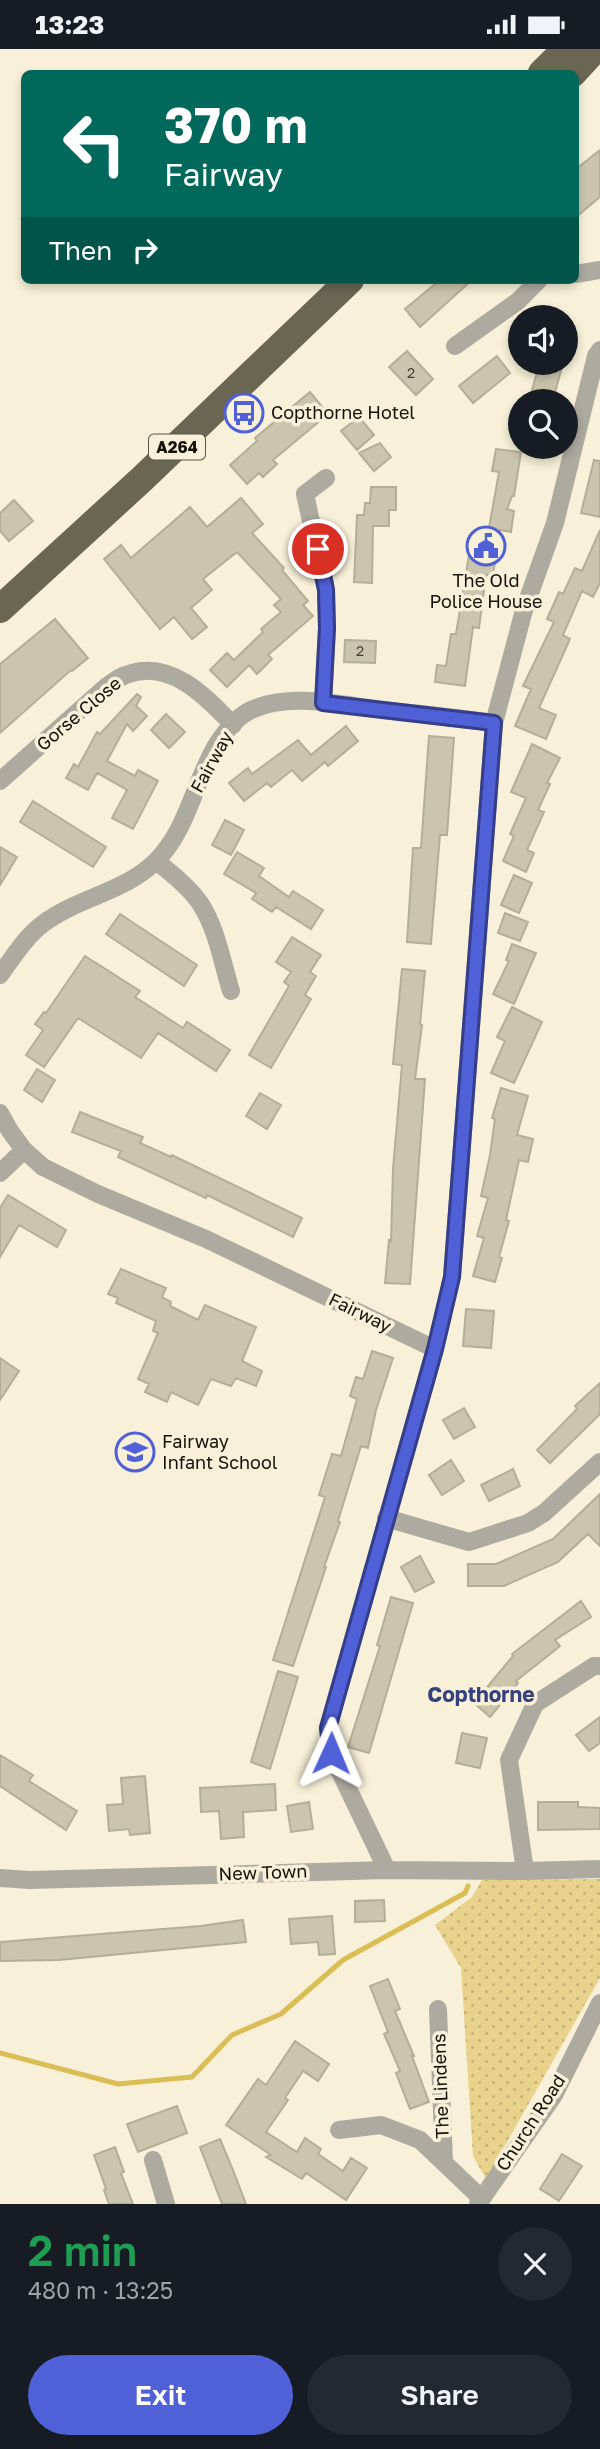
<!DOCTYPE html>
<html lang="en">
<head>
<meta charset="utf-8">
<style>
  body { margin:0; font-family:"Golos Text",sans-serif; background:#242831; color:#f1f3f6; height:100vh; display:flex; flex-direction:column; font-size:26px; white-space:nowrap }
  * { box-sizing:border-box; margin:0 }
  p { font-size:23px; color:#9ea1a6 }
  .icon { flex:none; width:38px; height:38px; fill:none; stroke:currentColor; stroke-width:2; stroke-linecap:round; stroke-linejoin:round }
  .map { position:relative; height:2155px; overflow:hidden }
  .drawer { display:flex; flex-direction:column; background:#171b24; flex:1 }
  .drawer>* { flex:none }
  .top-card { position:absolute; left:21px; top:21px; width:558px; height:214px; border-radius:10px; box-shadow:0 4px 10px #0003; background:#00695c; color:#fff; overflow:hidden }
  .tools { position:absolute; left:508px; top:256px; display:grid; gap:14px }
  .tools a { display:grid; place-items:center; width:70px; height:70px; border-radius:50%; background:#171b24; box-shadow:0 4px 10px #0003; font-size:35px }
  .pin { position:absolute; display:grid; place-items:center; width:60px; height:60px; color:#fff; margin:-30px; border:4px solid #fff; border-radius:50%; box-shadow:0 2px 7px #0007 }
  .me { position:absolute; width:77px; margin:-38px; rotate:1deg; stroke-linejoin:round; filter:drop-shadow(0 0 5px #0008) }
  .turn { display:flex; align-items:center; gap:24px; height:147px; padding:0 28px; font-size:32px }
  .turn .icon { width:91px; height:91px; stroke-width:2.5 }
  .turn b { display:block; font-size:49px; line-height:60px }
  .then { display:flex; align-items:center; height:66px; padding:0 28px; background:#0003; gap:14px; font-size:26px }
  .round { display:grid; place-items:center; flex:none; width:74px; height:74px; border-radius:37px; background:#242831 }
  .headline { display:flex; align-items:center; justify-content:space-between; height:119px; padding:0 28px }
  h1 { font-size:42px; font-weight:600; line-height:52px; color:#1e9e55 }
  .cta { display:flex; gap:14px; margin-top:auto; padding:14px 28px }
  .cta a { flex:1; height:80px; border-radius:42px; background:#5060d6; color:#fff; font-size:28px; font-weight:600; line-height:80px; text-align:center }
  .cta a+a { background:#242831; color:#f1f3f6 }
  .status { display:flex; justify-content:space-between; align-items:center; height:49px; padding:0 35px; background:#171b24; direction:ltr }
  .status svg { height:19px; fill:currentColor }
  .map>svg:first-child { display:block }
</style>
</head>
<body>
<div class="status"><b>13:23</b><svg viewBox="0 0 49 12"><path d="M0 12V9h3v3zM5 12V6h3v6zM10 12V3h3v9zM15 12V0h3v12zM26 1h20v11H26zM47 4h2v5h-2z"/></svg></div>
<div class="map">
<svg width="600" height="2155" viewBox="0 0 600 2155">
  <defs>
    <pattern id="park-dots" width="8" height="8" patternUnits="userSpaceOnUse" patternTransform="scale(1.75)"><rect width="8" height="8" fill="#e8d28c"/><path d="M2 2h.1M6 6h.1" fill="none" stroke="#c6b377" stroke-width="1.8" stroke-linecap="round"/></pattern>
  </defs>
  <rect width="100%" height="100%" fill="#f8f0d8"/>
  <!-- park -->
  <path fill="url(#park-dots)" d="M600,1830v99l-114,201 -13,-23 -12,-188 -26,-43 37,-28 10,-17z"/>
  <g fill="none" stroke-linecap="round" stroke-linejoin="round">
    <!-- stream -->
    <path stroke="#dbbd55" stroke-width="5" d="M0,2004l118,31 74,-7 40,-42 49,-21 62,-54 122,-67 3,-7"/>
  </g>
  <!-- building -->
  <path fill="#ccc5ad" stroke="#b5ae97" stroke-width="2" d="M600,101v47l-24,20v-48z
    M440,231h32l-52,47 -15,-18z
    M407,302l26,28 -17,16 -27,-28z
    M497,307l13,17 -37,30 -14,-17z
    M540,313l22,5 -8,29 -22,-6z
    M310,343l18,22 -55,46 4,4 -14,13 -4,-4 -12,11 -17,-19 27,-24 -2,-3z
    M359,368l15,18 -17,15 -16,-19z
    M380,394l11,14 -17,14 -15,-18z
    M496,400l25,3 -7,44h-2l-5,13 7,2 -3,21 -11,-2 -7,45h-7l-7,53 -6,-1 -8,59 -30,-4 2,-17 9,1 5,-32h5l16,-97 15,2 12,-67 -7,-1z
    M594,411l6,1v56l-19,-4z
    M371,438h25v23h-7v16h-16l-1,57 -18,-1 3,-67h7l1,-12h5z
    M241,449l22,26 -11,9 32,35 -2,2 26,31 -5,4 10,11 -45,39 4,4 -15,15 -8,-9 -22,22 -17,-17 17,-17 7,7 29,-28 -2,-3 20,-17 -7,-7 7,-6 -44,-47 -34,27 9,11 -21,18 16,19 -15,12 -18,-22 -14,12 -56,-70 17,-14 10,13 59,-51 17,20z
    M14,451l19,21 -24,20 -9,-10v-18z
    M600,481v53l-7,14 -11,-6 -19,44 7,4 -31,69 17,7 -10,24 -31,-13 16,-37 -8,-3 31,-64 -7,-3 12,-27 4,2 12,-26 7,3z
    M55,570l33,39 -16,13 -1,-1 -71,63v-69z
    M345,591l31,1 -1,22 -31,-1z
    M137,645l4,3 -5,9 11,10 -14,15 -6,-7 -20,37 28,15 3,-6 20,11 -25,48 -21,-11 15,-28 -30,-17 -9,17 -22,-12 8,-14 4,3 19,-35 3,2z
    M166,665l19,18 -16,16 -18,-18z
    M346,677l12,15 -30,25 -3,-4 -23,19 -10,-11 -21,17 -4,-4 -23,18 -15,-18 19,-15 4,6 46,-34 13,15z
    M429,687l25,2 -7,97h-7l-9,109 -24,-2 6,-94h8z
    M532,695l28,14 -13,25 3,1 -12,26 6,2 -17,38 7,3 -8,19 -23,-11 11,-25 -4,-2 16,-36 -15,-6z
    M33,752l73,46 -13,20 -73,-45z
    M225,771l19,10 -13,25 -19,-10z
    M0,798l17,10 -17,28z
    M237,803l27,16 -5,8 30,21 4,-6 30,19 -12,19 -35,-22 -4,5 -20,-13 4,-6 -32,-19z
    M514,826l18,8 -13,30 -18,-8z
    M505,864l23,9 -8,19 -22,-8z
    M120,865l77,51 -13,21 -78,-52z
    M292,888l29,18 -11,17 6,4 -11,19 6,4 -40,69 -22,-13 40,-69 -5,-4 7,-10 -15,-10z
    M512,895l24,9 -22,51 -21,-10 16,-33 -3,-1z
    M85,907l55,35 -5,6 48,31 4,-6 43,28 -14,21 -58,-38 -17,25 -63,-40 -34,49 -18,-12 17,-25 -8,-6 9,-12 2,1z
    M402,920l23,2 -5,53 2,1 -7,54h10l-15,205 -25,-1 4,-43 2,1 2,-72 9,-104 -9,-1z
    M512,958l30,15 -28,61 -23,-10 14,-32 -8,-4z
    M37,1020l18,11 -13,22 -18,-12z
    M501,1039l27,8 -11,39 16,4 -5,23 -9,-2 -13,60 3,1 -10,36 3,1 -7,24 -22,-6 11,-38 -7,-2 11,-38 -7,-2 9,-41 5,-36 -3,-1z
    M260,1044l21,12 -14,24 -21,-13z
    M80,1063l63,25 -3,6 31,14 1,-2 130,63 -9,19 -86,-42 -1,3 -88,-41 3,-6 -49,-19z
    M8,1146l58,35 -9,17 -38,-22 -19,32v-49z
    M121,1220l45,19 -4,9 9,5 -1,4 28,14 7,-15 51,22 -14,34 20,10 -6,15 -20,-8 -5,8 -20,-7 -13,26 -27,-13 -4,10 -22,-10 4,-8 -11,-5 20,-46 -5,-2 3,-10 -40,-18 2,-5 -10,-4z
    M466,1260l28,2 -3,37 -28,-2z
    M372,1302l21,7 -17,52 -8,38 -7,-2 -23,75 2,1 -16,45h2l-33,99 -20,-6 52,-163 -6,-2 13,-41 9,2 16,-57 -7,-3 6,-19 7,2z
    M0,1309l19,13 -19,29z
    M600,1334v31l-50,49 -13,-13 40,-41 -2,-3z
    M464,1359l11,19 -21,12 -11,-19z
    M451,1411l13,21 -22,14 -13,-20z
    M513,1420l7,17 -31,15 -8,-16z
    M600,1445v52l-12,-12 -30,28 -54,24h-36v-22h28l57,-25z
    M420,1507l14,26 -19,10 -14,-25z
    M391,1548l22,6 -44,150 -21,-6 32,-101 -3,-1z
    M581,1552l10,16 -36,23 5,6 -44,35 2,2 -28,34 -16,-14 39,-47 -1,-2z
    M278,1622l20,6 -28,92 -19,-7z
    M600,1668v26l-11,8 -13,-16z
    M462,1684l25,5 -7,30 -24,-5z
    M0,1706l33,20 -4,6 48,30 -11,19 -66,-44z
    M145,1727l5,57 -20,2 -1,-6 -20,2 -2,-26 16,-1 -2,-26z
    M275,1735l1,26 -33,2 1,25 -23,2 -2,-28 -18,1 -1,-24z
    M309,1753l4,27 -22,3 -4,-26z
    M538,1753h40v5l22,1v21l-62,1z
    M384,1851l1,21 -30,1v-21z
    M332,1867l3,38 -16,1 -1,-13 -27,2 -2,-25z
    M243,1871l3,22 -187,18 -59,1v-19l201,-16z
    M388,1930l12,30 -5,2 19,45h-2l17,46 -19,7 -14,-36 4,-2 -16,-37 4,-2 -18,-46z
    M295,1992l34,23 -11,17 -15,-10 -18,27 3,2 -22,32 31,20 8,-14 16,11 -3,5 25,17 8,-13 16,10 -21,32 -40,-27 -4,6 -36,-22 5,-2 -45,-30 32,-46 8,6z
    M177,2057l10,27 -49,19 -11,-28z
    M220,2090l13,31 13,34h-24l-22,-57z
    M115,2098l9,25 -3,1 12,31h-24l-5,-14 2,-1 -12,-34z
    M562,2105l20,12 -23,35 -19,-12z"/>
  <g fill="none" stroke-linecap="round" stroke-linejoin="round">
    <!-- minor -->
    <path stroke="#adaaa0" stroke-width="18" d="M576,225l24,-4
      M455,297l63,-45 21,-21
      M323,654l4,-75 -1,-38 -21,-96 21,-16
      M0,732l107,-95c6,-4 12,-9 19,-11 43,-17 80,21 107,50
      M156,812c15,12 33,26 44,42 17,26 22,59 31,88
      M0,926c13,-18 26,-39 44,-52 35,-26 81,-31 112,-62 32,-32 38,-79 61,-117 8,-12 21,-28 34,-34 39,-18 90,-5 132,0 37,4 74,8 111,13
      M0,1064l10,18 14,19 19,17 55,27 108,45 229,110
      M0,1124l24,-23
      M386,1469l83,24 59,-19 16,-10 56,-51
      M387,1821l-56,-117 -3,-25 107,-379 17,-72 42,-554 30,-113 31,-87 41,-167 4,-6
      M525,1822l-16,-111 26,-56 59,-38h6
      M0,1829l30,2 357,-10 138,1 75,-2
      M438,1960l6,153
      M339,2081l42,-5 39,15 61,58
      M153,2111l13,44
      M478,2155l76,-109 46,-92"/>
    <!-- trunk -->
    <path stroke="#6b6652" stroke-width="28" d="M542,24l24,-24
      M573,24l22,-24
      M0,560l142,-130 208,-199"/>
  </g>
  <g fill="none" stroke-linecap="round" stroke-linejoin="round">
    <defs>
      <path id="route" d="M318,500l8,41 1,38 -4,75 171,20 -42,554 -17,72 -107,379 3,25"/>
    </defs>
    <!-- route casing -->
    <use href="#route" stroke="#343e8b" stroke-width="18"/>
    <!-- route -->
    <use href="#route" stroke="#5060d6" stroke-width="12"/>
  </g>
  <!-- icons -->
  <defs>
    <symbol id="bus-ring" viewBox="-11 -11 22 22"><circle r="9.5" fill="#f8f0d8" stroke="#5060d6" stroke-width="1.5"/><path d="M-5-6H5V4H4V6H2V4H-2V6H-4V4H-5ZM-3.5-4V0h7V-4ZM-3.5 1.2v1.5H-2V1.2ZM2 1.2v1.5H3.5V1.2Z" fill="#5060d6"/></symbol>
    <symbol id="civic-ring" viewBox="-11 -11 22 22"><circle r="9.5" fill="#f8f0d8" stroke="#5060d6" stroke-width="1.5"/><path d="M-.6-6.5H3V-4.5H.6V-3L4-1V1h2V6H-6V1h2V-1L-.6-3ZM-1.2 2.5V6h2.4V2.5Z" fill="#5060d6"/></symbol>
    <symbol id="school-ring" viewBox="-11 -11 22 22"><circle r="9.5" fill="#f8f0d8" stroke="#5060d6" stroke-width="1.5"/><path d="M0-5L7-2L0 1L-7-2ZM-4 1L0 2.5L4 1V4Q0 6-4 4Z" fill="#5060d6"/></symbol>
  </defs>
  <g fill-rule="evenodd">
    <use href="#bus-ring" x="222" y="342" width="44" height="44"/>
    <use href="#civic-ring" x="464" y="475" width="44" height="44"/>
    <use href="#school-ring" x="113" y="1381" width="44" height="44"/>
  </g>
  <g text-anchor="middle" stroke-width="7" stroke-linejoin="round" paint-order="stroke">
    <!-- number labels -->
    <g font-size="14" fill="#413e32">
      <text x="411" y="329">2</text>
      <text x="360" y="607">2</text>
    </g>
    <!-- shield labels -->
    <rect fill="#f8f0d8" stroke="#585447" stroke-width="2" x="149" y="385.5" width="56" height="25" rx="5"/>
    <g font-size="16" font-weight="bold" fill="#131109">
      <text x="177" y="404">A264</text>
    </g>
    <!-- poi labels -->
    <g font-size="18" fill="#131109" stroke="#f8f0d8" text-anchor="start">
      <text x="271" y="370">Copthorne Hotel</text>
      <text x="486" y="538" text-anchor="middle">The Old<tspan x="486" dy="21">Police House</tspan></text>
      <text x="162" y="1399">Fairway<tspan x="162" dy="21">Infant School</tspan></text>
    </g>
    <!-- street labels -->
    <g font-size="18" fill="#131109" stroke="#f8f0d8">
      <text transform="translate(79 665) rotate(-40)" y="6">Gorse Close</text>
      <text transform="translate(212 713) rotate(-61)" y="6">Fairway</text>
      <text transform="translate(360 1264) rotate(26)" y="6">Fairway</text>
      <text transform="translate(263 1824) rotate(-2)" y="6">New Town</text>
      <text transform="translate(441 2037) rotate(-92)" y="6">The Lindens</text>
      <text transform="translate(531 2074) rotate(-57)" y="6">Church Road</text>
    </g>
    <!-- quarter labels -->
    <g font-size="21" font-weight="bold" fill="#35417c" stroke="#f8f0d8">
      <text x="481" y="1653">Copthorne</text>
    </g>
  </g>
</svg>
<div class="tools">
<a><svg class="icon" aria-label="sound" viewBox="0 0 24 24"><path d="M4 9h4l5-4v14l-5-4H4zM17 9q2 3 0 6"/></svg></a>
<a><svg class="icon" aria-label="search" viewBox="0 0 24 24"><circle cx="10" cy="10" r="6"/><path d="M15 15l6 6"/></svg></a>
</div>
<div class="pin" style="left:318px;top:500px;background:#d93025"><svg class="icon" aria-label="arrive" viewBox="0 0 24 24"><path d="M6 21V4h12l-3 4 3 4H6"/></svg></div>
<svg class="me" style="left:331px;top:1704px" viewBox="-20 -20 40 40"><path d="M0-17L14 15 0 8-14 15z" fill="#5060d6" stroke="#fff" stroke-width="4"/></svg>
<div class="top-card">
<div class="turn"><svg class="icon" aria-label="left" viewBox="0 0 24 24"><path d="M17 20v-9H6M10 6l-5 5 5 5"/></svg><div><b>370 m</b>Fairway</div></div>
<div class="then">Then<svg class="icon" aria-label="right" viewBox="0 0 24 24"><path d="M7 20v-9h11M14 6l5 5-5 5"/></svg></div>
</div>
</div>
<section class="drawer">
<div class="headline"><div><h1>2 min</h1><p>480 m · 13:25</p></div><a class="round"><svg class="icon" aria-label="close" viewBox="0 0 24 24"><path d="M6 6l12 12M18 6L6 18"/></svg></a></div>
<div class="cta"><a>Exit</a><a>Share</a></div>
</section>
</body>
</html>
